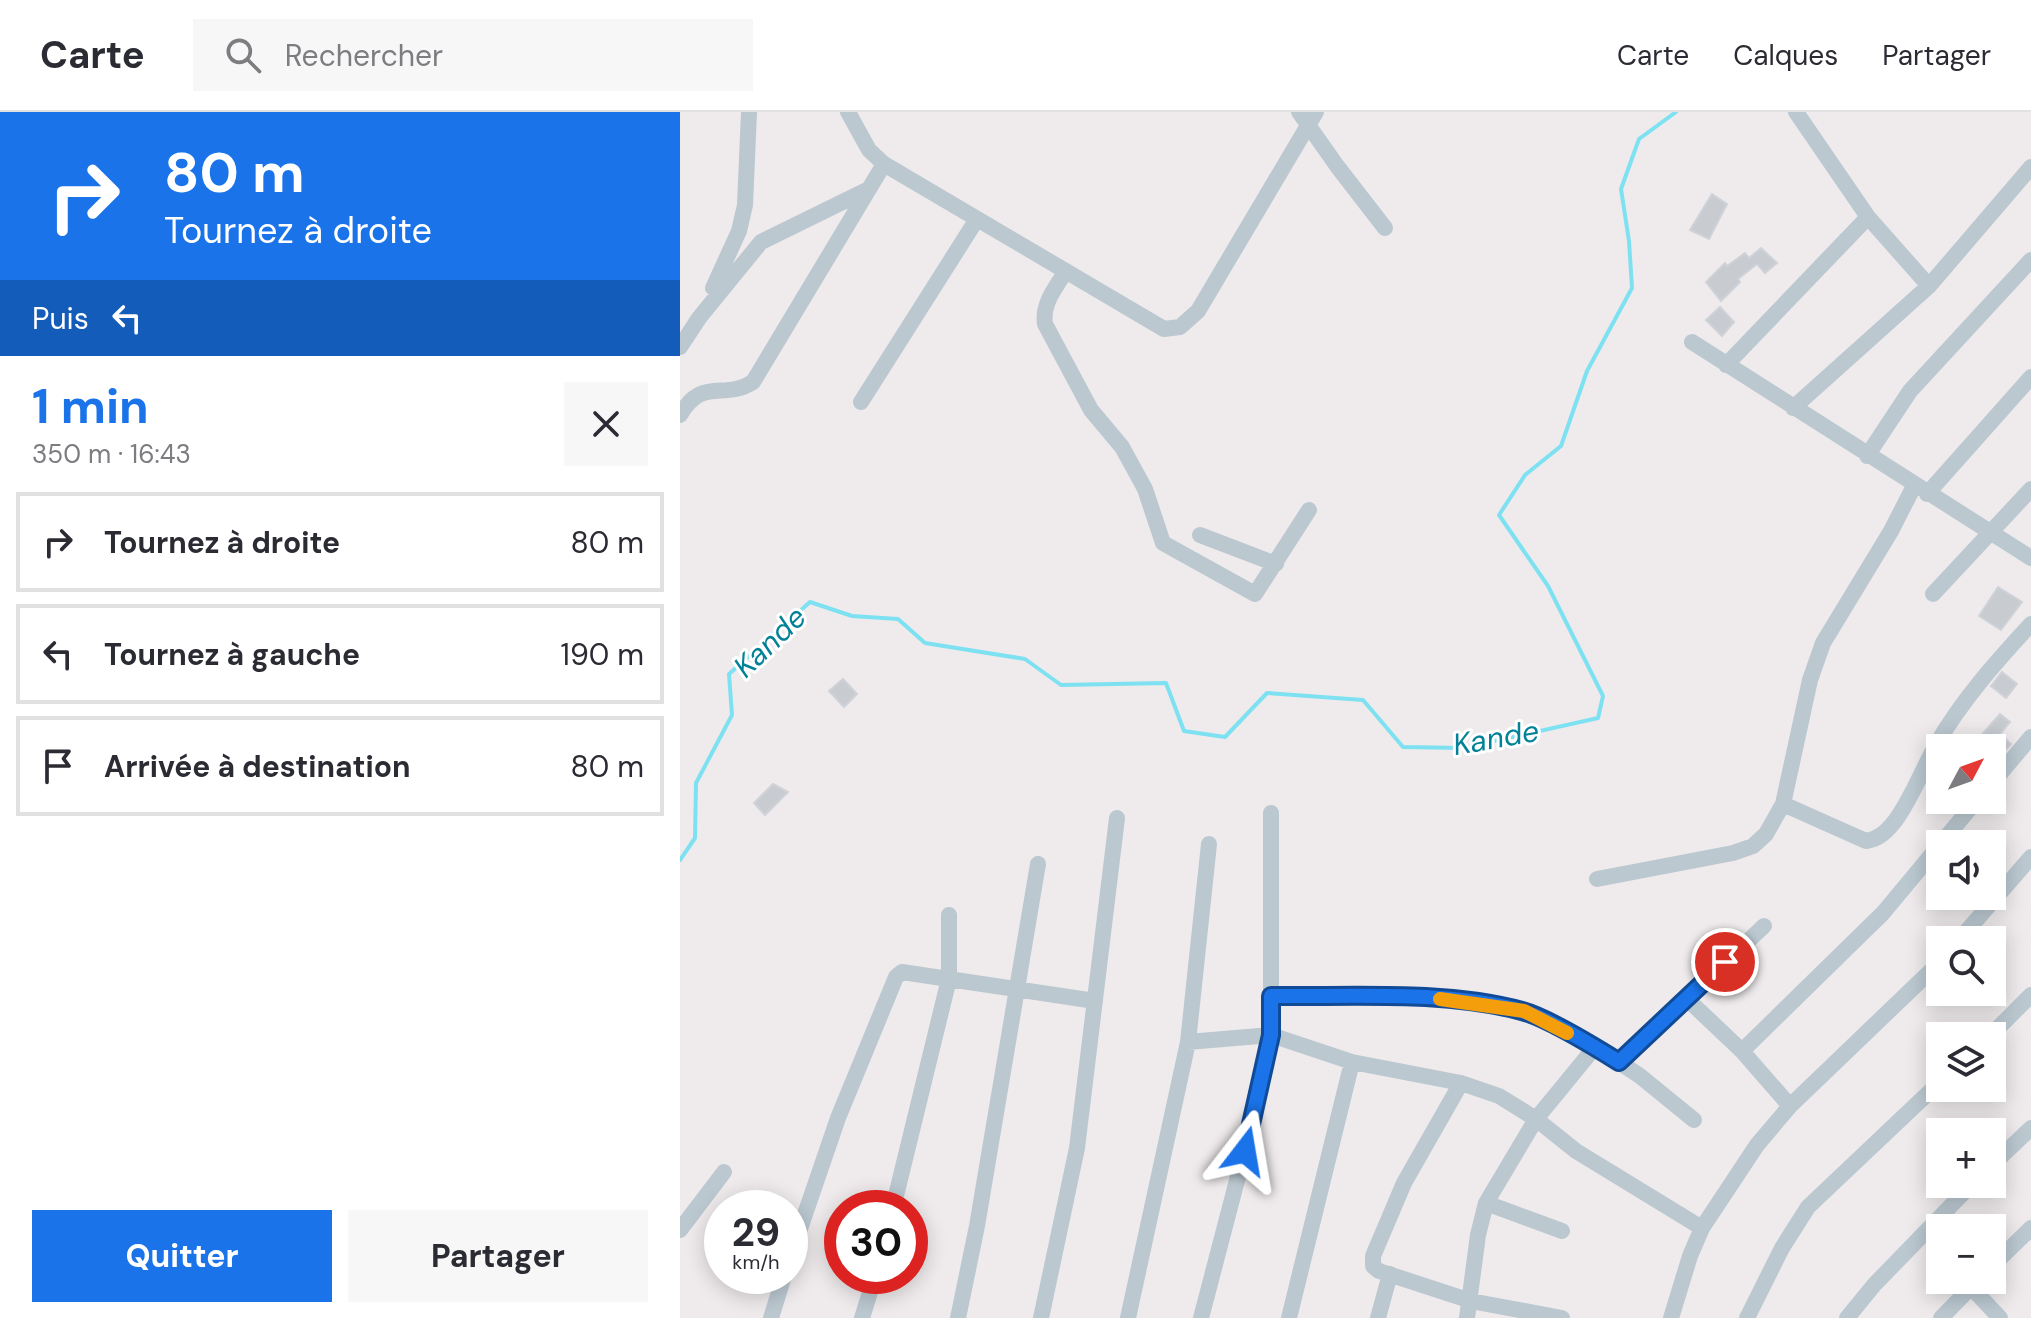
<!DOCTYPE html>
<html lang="fr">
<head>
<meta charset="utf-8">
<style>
  body { margin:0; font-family:"DM Sans",sans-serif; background:#f7f7f7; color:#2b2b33; height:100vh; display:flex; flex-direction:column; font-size:30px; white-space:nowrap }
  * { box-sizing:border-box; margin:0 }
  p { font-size:26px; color:#7c7c81 }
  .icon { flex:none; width:44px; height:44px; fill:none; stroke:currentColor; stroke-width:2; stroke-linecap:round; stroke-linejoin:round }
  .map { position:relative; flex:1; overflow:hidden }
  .drawer { display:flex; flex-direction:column; background:#fff; width:680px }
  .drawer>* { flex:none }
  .banner { background:#1a73e8; color:#fff; overflow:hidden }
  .needle { width:52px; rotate:49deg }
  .tools { position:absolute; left:1246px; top:622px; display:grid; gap:16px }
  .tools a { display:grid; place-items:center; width:80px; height:80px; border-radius:0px; background:#fff; box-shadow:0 4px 20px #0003; font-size:40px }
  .speed { position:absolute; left:24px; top:1078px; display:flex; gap:16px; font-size:40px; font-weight:700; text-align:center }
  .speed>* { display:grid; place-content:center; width:104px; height:104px; border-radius:50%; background:#fff; box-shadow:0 4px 20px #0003; line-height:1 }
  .speed small { font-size:20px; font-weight:400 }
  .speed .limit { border:12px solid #d22; background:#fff; color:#111 }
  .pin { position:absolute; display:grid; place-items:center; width:68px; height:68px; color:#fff; margin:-34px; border:4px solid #fff; border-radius:50%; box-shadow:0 2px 8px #0007 }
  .me { position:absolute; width:88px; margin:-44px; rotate:14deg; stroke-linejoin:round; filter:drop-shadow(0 0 6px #0008) }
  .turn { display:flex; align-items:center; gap:28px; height:168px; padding:0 32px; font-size:36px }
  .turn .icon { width:104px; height:104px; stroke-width:2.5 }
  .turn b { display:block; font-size:56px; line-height:68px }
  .then { display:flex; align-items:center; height:76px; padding:0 32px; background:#0003; gap:16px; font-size:30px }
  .round { display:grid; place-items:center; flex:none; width:84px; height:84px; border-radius:0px; background:#f7f7f7 }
  .overview { display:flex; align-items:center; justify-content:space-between; height:136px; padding:0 32px }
  h1 { font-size:48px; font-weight:700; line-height:60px; color:#1a73e8 }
  .cta { display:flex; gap:16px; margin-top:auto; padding:16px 32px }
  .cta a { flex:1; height:92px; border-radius:0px; background:#1a73e8; color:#fff; font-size:32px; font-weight:700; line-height:92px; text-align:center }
  .cta a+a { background:#f7f7f7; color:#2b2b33 }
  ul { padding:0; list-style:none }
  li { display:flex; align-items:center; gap:24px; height:100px; margin:0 16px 12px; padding:0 16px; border:4px solid #e1e1e2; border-radius:0px }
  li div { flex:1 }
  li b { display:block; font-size:30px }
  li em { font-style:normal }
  header { display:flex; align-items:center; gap:48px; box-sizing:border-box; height:112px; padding:0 40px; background:#fff; border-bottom:2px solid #e1e1e2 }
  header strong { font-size:38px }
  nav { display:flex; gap:44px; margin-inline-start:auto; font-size:28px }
  .search { width:560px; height:72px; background:#f7f7f7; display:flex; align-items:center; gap:20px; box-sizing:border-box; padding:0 28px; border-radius:0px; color:#7c7c81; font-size:30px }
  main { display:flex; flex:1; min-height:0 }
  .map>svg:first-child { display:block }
</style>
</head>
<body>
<header>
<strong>Carte</strong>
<div class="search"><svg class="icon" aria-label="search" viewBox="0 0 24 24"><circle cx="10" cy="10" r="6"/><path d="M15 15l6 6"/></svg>Rechercher</div>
<nav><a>Carte</a><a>Calques</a><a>Partager</a></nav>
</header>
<main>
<section class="drawer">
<div class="banner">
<div class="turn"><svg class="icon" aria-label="right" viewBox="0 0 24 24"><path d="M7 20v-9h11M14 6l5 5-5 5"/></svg><div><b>80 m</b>Tournez à droite</div></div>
<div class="then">Puis<svg class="icon" aria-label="left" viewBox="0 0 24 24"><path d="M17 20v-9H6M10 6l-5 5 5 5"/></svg></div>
</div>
<div class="overview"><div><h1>1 min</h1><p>350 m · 16:43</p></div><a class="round"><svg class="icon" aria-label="close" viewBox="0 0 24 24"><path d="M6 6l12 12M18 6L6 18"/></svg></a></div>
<ul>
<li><svg class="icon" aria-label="right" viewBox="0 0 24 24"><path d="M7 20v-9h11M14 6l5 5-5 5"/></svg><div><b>Tournez à droite</b></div><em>80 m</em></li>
<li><svg class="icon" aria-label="left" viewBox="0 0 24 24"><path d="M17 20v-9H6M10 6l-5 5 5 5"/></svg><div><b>Tournez à gauche</b></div><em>190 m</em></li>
<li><svg class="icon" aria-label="arrive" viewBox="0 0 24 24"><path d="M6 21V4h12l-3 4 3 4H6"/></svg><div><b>Arrivée à destination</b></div><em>80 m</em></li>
</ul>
<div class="cta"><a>Quitter</a><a>Partager</a></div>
</section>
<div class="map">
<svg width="1351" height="1206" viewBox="0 0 1351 1206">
  <rect width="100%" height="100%" fill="#efebec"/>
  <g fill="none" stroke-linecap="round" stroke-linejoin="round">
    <!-- stream -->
    <path stroke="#7ee1f2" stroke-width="4" d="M0,748l15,-22 1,-55 36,-68 -3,-41 81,-72 42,14 46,3 27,24 100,16 36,26 105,-2 18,48 41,6 42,-44 96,7 40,47 60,1 135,-30 5,-22 -55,-110 -49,-71 26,-40 36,-29 26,-75 45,-83 -3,-47 -8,-52 18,-50 37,-27"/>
  </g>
  <!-- building -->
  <path fill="#c8ccd1" stroke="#cfd2d8" stroke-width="2" d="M1032,82l15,10 -18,35 -19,-9z
    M1081,136l16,15 -12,10 -8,-9 -19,15 2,3 -19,19 -15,-19 19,-19 2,3 18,-13 4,5z
    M1040,195l14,15 -12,14 -16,-16z
    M1318,475l24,15 -21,28 -22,-14z
    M1322,560l15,12 -11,14 -15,-12z
    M163,567l14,15 -13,13 -15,-16z
    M1320,602l10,8 -10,12 11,10 -11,12 -21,-18z
    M93,672l15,8 -23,23 -11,-12z"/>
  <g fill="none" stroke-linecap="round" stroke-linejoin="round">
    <!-- minor -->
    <path stroke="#bbc8d0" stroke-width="16" d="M168,0l21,38 15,14 280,165 16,-2 18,-16 118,-199
      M619,0l38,54 48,62
      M1116,0l72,105 61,69
      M386,159c-11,17 -24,33 -21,53l46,86 31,37 23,42 18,54 92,51 54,-84
      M33,176l26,-57 6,-26 4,-93
      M1012,230l339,216
      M0,235l19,-29 62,-76 106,-52
      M1046,253l142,-148
      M181,290l116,-183
      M1113,296l136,-122 102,-119
      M0,303c23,-39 43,-14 73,-33l131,-218
      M1187,344l43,-65 121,-131
      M1247,382l104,-117
      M520,423l76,29
      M1253,482l98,-105
      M1312,671l39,-46
      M1103,692l83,37c13,-2 21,-10 29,-20 17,-23 27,-51 41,-76 26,-45 60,-83 95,-121
      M917,767l136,-26 20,-7 13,-12 17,-30 27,-124 13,-37 68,-112 23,-45
      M1279,828l72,-83
      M591,884l161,2 92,13 71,36 24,15 21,14 54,44
      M1006,886l56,53 48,55
      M1310,924l41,-41
      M508,930l83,-7 81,27 109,21 38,13 37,23 40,32 126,77
      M1062,939l141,-138 94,-113
      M939,950l145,-136
      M781,971l-57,100 -31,73v10l6,5 92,30 91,17
      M1312,1053l39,-37
      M806,1091l76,28
      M213,1096l56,-229v-64
      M0,1118l44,-58
      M110,1146l48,-140 58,-141 6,-5 193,29
      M1312,1154l39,-38
      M1291,1175l29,31
      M91,1206l13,-42
      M182,1206l13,-42
      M278,1206l19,-92 61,-362
      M361,1206l36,-170 40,-330
      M448,1206l60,-276 21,-198
      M521,1206l51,-195 19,-88v-222
      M609,1206l63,-256
      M698,1206l12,-44
      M787,1206l11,-83 8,-32 50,-84 59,-72
      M991,1206l19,-62 12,-28 55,-83 33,-39 150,-144
      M1067,1206l35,-70 26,-41 132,-125
      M1167,1206l27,-33 98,-101
      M1261,1206l37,-38"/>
  </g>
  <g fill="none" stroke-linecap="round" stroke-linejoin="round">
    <defs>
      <path id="route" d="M565,1039l26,-116v-39c79,1 174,-6 251,15 26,7 73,36 97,51l106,-100"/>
    </defs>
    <!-- route casing -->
    <use href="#route" stroke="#114b97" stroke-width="20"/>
    <!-- route -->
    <use href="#route" stroke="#1a73e8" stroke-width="14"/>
    <!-- slow -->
    <path stroke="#f59e0b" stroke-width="14" d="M760,887l84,12 43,22"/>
  </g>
  <g text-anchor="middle" stroke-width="6" stroke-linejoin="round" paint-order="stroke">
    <!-- water labels -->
    <g font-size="30" font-style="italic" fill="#038197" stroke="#fff">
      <text transform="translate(90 530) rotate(-44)" y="10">Kande</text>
      <text transform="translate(816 626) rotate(-10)" y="10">Kande</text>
    </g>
  </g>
</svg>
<div class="tools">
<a><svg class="needle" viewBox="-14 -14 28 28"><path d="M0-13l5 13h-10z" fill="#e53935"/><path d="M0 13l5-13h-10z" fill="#7c7c81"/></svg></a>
<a><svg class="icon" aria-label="sound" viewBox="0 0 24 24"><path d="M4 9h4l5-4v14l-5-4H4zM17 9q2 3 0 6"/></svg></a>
<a><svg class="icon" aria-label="search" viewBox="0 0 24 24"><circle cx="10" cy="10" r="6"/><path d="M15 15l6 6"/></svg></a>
<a><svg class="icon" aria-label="layers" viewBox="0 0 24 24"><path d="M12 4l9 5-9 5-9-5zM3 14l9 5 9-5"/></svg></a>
<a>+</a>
<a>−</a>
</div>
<div class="speed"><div>29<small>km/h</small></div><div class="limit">30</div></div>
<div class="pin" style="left:1045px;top:850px;background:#d93025"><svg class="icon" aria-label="arrive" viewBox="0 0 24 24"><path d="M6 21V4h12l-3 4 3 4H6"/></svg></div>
<svg class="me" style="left:565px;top:1039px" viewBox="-20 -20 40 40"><path d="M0-17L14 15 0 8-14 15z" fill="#1a73e8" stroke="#fff" stroke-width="4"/></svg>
</div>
</main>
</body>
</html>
